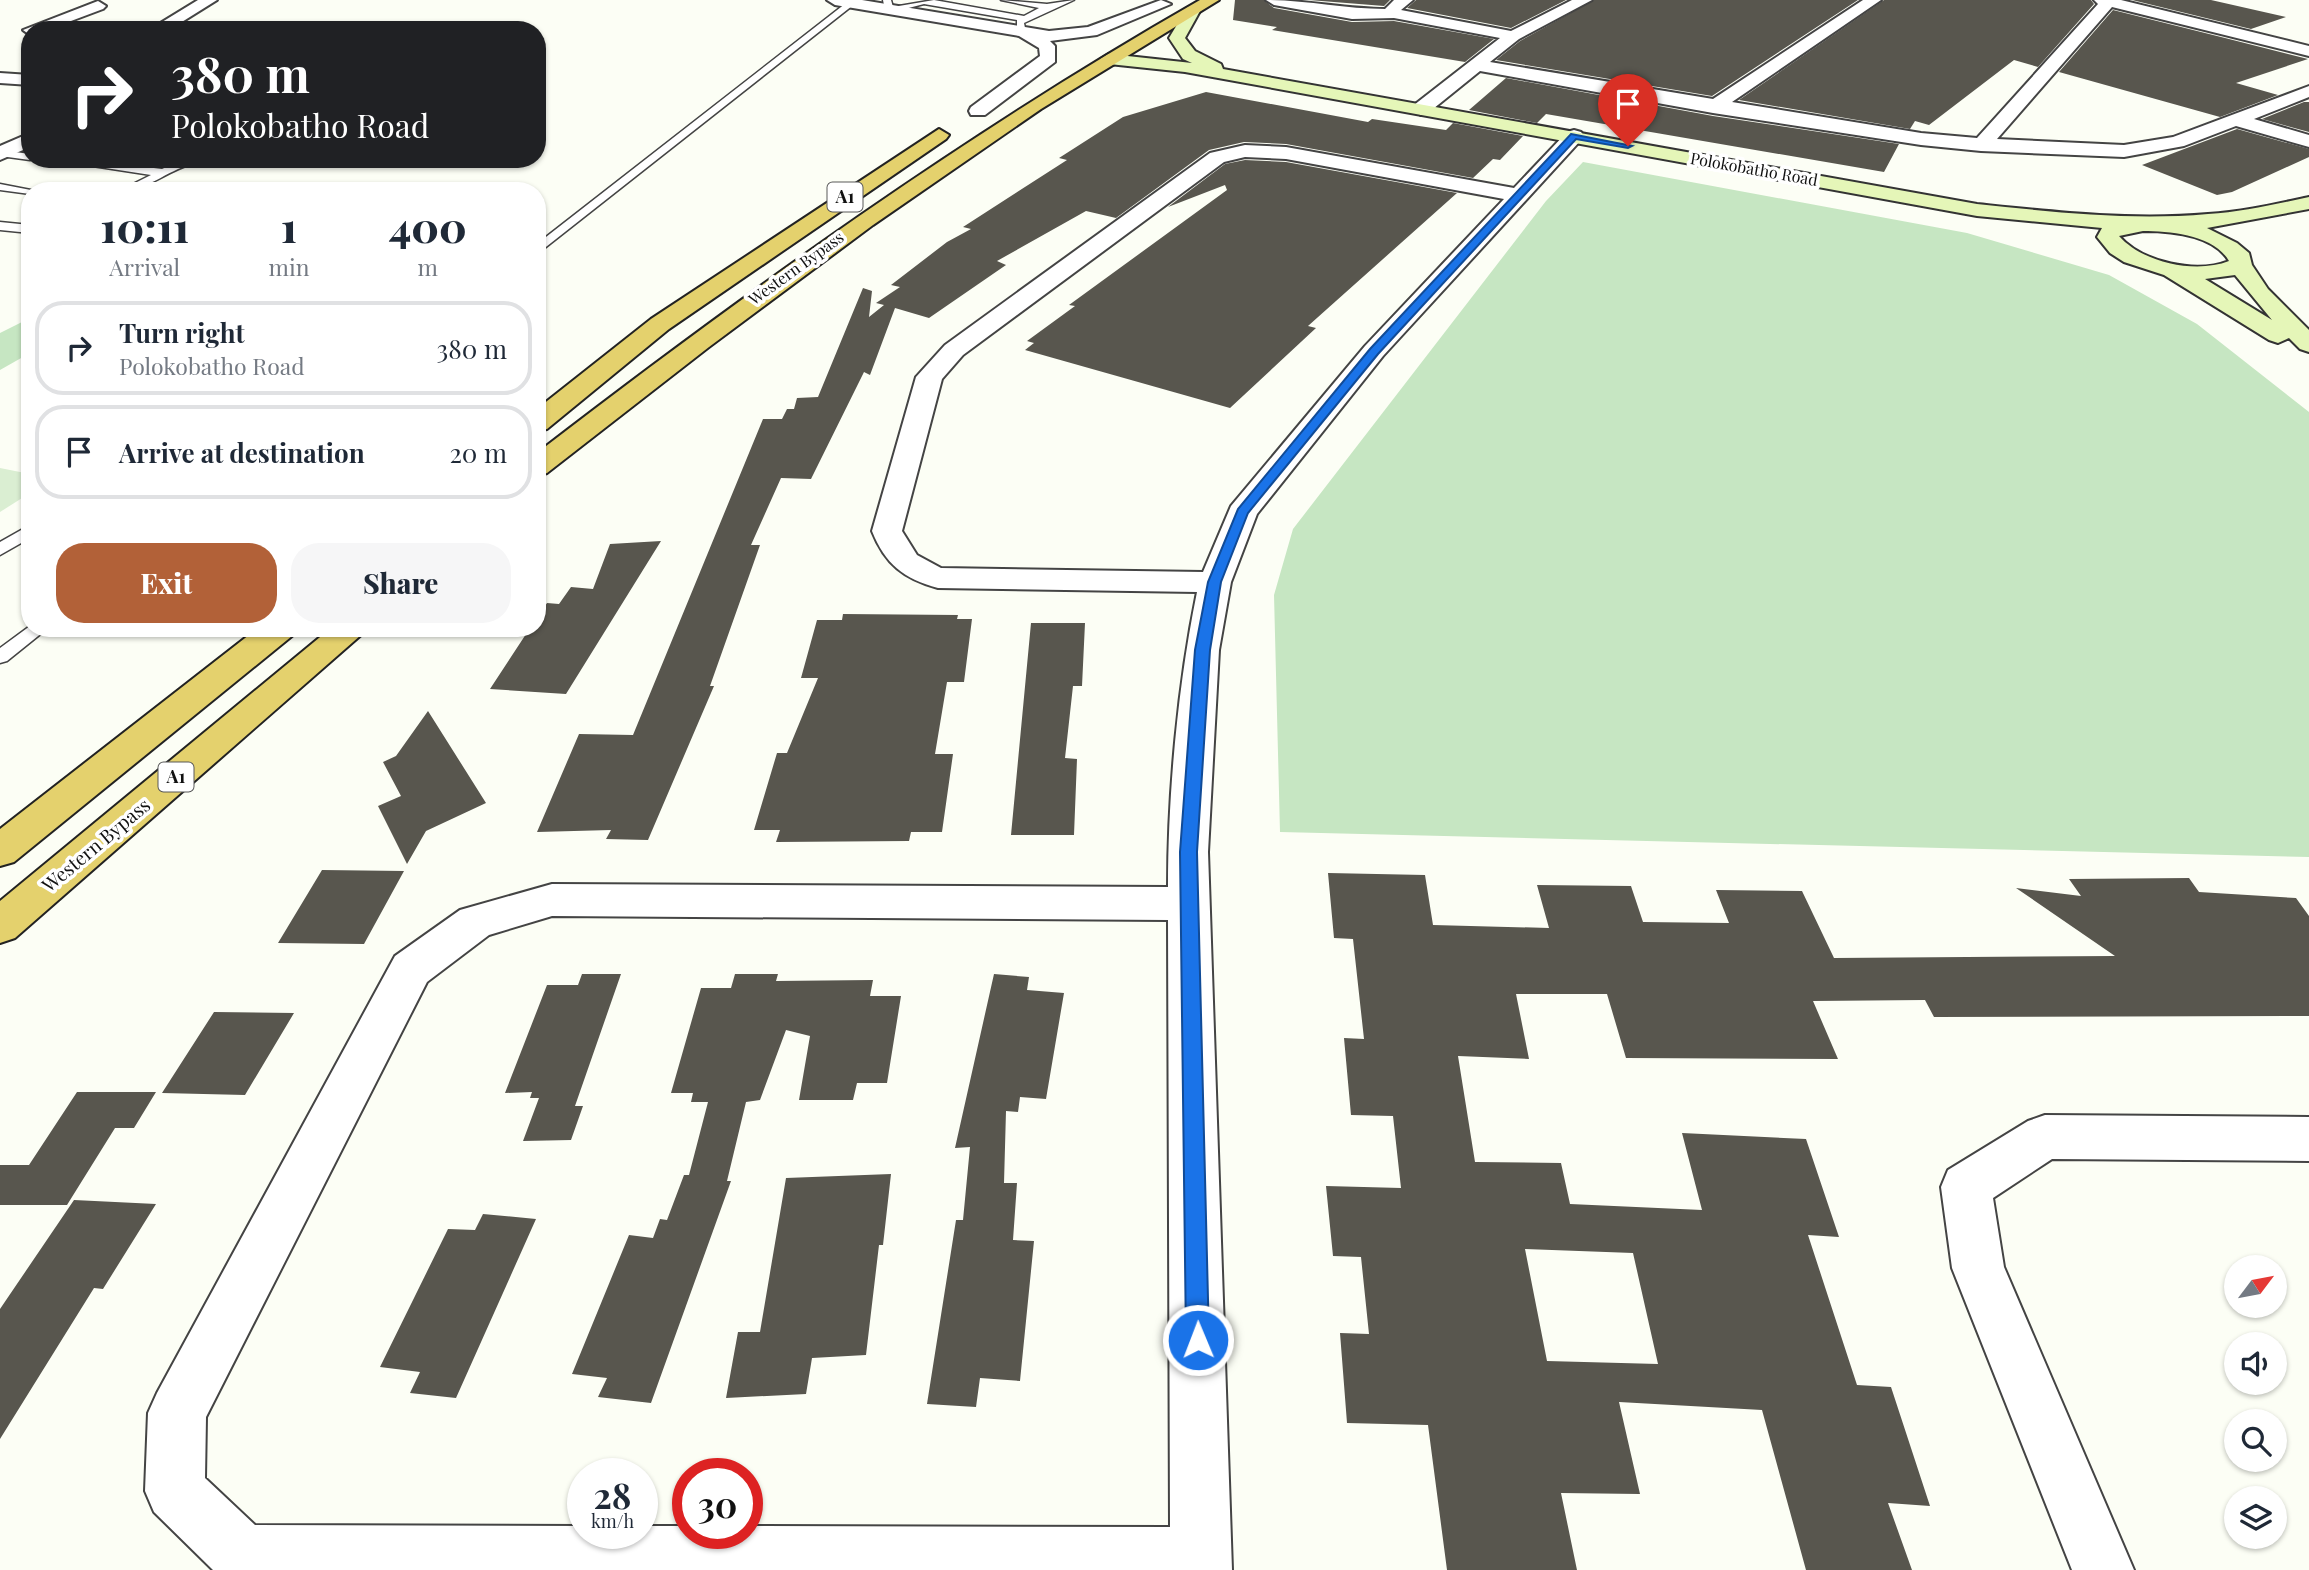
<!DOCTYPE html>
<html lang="en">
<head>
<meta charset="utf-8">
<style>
  body { margin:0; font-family:"Playfair Display",serif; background:#f6f6f7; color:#1f2937; height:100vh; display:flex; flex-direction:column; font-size:26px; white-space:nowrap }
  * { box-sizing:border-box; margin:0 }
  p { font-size:23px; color:#747a83 }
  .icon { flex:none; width:38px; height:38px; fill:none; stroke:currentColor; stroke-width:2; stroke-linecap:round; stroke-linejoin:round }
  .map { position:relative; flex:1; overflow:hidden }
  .sheet { position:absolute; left:21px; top:182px; width:525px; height:455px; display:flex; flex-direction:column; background:#fff; border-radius:28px; box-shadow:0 2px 5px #0004 }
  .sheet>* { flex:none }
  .hud { position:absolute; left:21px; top:21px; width:525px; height:147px; border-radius:28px; box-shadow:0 2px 5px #0004; background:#202124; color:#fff; overflow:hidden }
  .needle { width:46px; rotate:58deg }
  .buttons { position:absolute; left:2224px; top:1255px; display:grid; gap:14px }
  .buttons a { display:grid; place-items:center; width:63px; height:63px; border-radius:50%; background:#fff; box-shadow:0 2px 5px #0004; font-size:35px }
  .speed { position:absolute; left:567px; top:1458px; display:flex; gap:14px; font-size:35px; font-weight:700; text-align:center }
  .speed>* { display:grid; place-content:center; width:91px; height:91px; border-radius:50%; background:#fff; box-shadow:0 2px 5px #0004; line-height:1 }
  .speed small { font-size:18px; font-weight:400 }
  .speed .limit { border:10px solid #d22; background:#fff; color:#111 }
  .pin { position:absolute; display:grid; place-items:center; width:60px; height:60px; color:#fff; margin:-72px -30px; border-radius:50% 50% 50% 0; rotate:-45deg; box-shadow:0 0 7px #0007 }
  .pin .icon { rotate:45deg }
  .me { position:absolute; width:77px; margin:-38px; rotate:359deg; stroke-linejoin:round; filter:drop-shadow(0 0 5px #0008) }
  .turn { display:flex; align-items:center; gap:24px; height:147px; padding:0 35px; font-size:32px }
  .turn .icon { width:91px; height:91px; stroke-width:2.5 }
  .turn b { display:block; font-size:49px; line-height:60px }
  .eta { display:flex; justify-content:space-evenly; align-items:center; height:119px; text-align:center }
  .eta b { font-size:42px; font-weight:800; line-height:49px }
  .cta { display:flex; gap:14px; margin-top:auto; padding:14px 35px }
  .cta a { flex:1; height:80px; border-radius:28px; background:#b26138; color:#fff; font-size:28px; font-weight:800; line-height:80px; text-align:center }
  .cta a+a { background:#f6f6f7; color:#1f2937 }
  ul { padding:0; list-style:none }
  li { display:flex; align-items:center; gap:21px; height:94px; margin:0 14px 10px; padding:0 21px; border:4px solid #e0e1e3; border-radius:28px }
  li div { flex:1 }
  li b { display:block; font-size:26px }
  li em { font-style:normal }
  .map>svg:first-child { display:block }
</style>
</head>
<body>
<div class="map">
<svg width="2309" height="1570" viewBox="0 0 2309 1570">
  <rect width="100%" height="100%" fill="#fcfef5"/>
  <!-- green -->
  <path fill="#c6e6c2" d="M1583,162l384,71 142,42 88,49 112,88v445l-1029,-25 -6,-237 19,-66 253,-328z
    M30,318v35l-30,17v-37z"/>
  <!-- pitch -->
  <path fill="#daeed2" d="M0,468l30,6v19l-30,19z"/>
  <!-- building -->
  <path fill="#58564e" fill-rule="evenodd" d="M1235,0h29l10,8 78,14 42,-1 100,18 -29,23 -193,-32 5,-3 -44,-7z
    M1309,0h81l-6,6z
    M1416,0h150l-55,28 -104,-20z
    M1594,0h264l-146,96 -216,-36 24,-19z
    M1884,0h207l3,4 -56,63 -24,-7 -85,65 -14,-4 -5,8 -171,-29z
    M2132,0h79l75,17 -35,12z
    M2113,10l112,28 83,21 -72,24 42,12 -58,22 -161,-45z
    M1506,78l207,38 186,28 -15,28 -338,-58 -9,9 -68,-13z
    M1206,92l162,30 4,-3 74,11 7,-7 70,13 -23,24 -7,-1 -20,19 -187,-34 -42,-2 -35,8 -93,68 -30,-7 -89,50 9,4 -77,53 -34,-10 -25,67 -6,-3 -53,107 -30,-1 -30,67h9l-50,141h4l-66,154 -42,-1 5,-9 -74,2 42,-98 54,1 130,-316h19l5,-10h7l3,-11 21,-1 45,-109 9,3 -3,26 15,-12 -8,-2 24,-16 -9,-2 56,-43 24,-13 -8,-2 104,-67 -8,-2 64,-41z
    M2304,102h5v30l-47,-13z
    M2237,129l72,20v8l-77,35 -15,3 -75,-30z
    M1245,160l41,2 171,31 -149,133 8,2 -86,80 -205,-58 9,-7 -7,-2 48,-35 -6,-1 158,-115 -2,-5 -57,22 57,-43z
    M661,541l-95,153 -76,-5 40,-61h7v-10l10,-15 12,1 12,-17 22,2 17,-45z
    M843,614l115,1 -1,4h15l-8,63h-17l-12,72h18l-11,78h-31l-2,9 -133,1 4,-12h-26l23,-77h10l31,-75h-17l16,-58h25z
    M1031,623h54l-3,63h-9l-8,72 12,1 -3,76h-63z
    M428,711l58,92 -60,28 -19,33 -29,-58 23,-10 -18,-34 13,-6z
    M322,870l82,1 -40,73 -86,-1z
    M1328,873l97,2 8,50 116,3 -12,-43 94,1 12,36 86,1 -13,-33 86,1 32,67 281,-2 -99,-68 65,8 -12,-17 120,-1 10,14 97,6 13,18v100l-375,1 -9,-17 -112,1 25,58 -212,-1 -19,-64h-91l13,65 -71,-3 17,106 86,1 9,41 132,6 -20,-77 124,6 33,98 -31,-2 49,150 34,2 39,119 -42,-3 24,67h-106l-44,-160 -143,-8 21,92 -79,-1 16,77h-130l-19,-145 -81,-2 -7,-90 29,1 -8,-77 -28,-1 -7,-70 75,2 -8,-72 -42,-1 -7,-77 20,1 -11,-100 -19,-1zM1525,1249l108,4 25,111 -111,-3z
    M582,974h39l-46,132h8l-12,34 -48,1 16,-43h-9l2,-6 -27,1 42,-108h31z
    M735,974h43l-2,7 97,-1 -3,16h31l-14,87h-30l-4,17h-54l11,-64 -24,-6 -26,70 -14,2 -19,79h4l-80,222 -53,-6 9,-19 -35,-4 57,-139 24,3 7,-19 7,1 17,-45h5l19,-73h-17l2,-9h-22l30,-105h30z
    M994,974l35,3 -2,13 37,3 -18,106 -26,-2 -2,15 -12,-1 -2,72h13l-4,57 21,1 -14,140 -40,-3 -4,29 -49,-3 29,-184h7l7,-73 -15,1z
    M214,1012l80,1 -49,82 -83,-2z
    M77,1092h79l-22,36h-19l-48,77h-67v-40h29z
    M891,1174l-8,71h-4l-13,110 -54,3 -6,36 -80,4 12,-66h22l26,-154z
    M74,1200l82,4 -53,85 -9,-1 -94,151v-130z
    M483,1214l53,5 -80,179 -46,-5 10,-21 -40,-5 68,-138 27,1z"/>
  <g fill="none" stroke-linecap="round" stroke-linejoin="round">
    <defs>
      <path id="lane" d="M850,0l7,2 -320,252v-10z
        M883,0h8l2,7 41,-7 90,16 15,-8 -38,-8 46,4 27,-4 -50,23 1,5 -4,3 -4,-3v-8l-93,-16 -35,9 -4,-3z
        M0,150l30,4v5h4l-4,1 -30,-4z
        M47,159h33l82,10 22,-10h73c-23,15 -46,0 -65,5 -26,7 -45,27 -73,27l32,-16z
        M0,184l36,7h-6v3l-30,-4z
        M0,222l30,3v8l-30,-3z
        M30,525v13l-30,17v-13z
        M30,626l18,2 -41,33 -7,2v-15z"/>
      <path id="street" d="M198,0h19l-48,30h-20z
        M827,0h35l187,31 39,-4 73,-27 10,4 -74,31 -47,6 5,5v16l-70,53h-14l-2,-4 2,-4 69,-51 -1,-8 -20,-12 -184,-31z
        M1266,0c41,0 79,9 119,9l9,-9h19l-12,10 110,21 61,-31h20l-73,39 -29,23 223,37 150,-99h18l-149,102 189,31 56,5 121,-134 -4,-4h27l188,46v10l-197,-49 -115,132 127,6 49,-8 136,-51v11l-55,22 55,16v12l-73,-21 -52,20 -60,11 -143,-6 -60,-6 -208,-32 -233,-42 -52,42 -7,2 -9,-6 2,-4 86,-67 -106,-20 -42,1 -78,-14z
        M98,1l8,5 -3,3 -56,21h-17v5l-7,-5z
        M0,73l30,2v10l-30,-2z
        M1574,130l7,2 3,4 -3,4 -198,216 -126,158 -26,68 -12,68 -11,202 24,718h-1019l-59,-58 -9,-21 3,-78 9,-20 238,-437 65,-46 92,-26 616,3c0,-95 10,-202 29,-295l-259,-4c-34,-9 -53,-24 -66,-57l44,-154 29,-32 265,-192 35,-8 41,2 228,41 53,-56zM1245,157l41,2 218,40 -139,147 -134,160 -28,66 -262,-4 -24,-13 -15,-24 40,-152 21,-24 261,-193zM552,916l616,4 2,607 -423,-1v7h-59v-7h-46v7h-59v-7l-328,-1 -50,-47 1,-61 221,-435 62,-47z
        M30,133v14l-30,13v-14z
        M2045,1115l264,2v44l-257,-2 -59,39 11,69 130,303h-62l-120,-302 -11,-81 7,-17 80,-49z"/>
      <path id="secondary" d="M1192,6l8,5 -15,27 10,13 26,13 2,5 754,135c77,8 154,17 231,10 34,-2 68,-10 101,-17v12l-102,19 30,15 12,10 3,12 16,24 41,41v22l-9,-3 -11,-11 -11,5 -9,-3 -105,-65 -40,-13 -14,-9 -13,-16 5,-9 -125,-12 -792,-144 -76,-8 -8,-5 8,-5 83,9 -9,-4 -14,-21 18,-30zM2143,231c28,0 71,4 86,30 -33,13 -86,2 -110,-25zM2235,275l37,45 -67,-41z"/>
      <path id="highway" d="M1200,0h19l-178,109 -168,116 -164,122 -162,126 -10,3v-23c213,-164 430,-320 663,-453z
        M939,129l10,6 -3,4 -277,190 -122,100 -10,2v-22l114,-90z
        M258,628h39l-5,8 -278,226 -14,4v-37z
        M331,628h38l-354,310 -15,5v-42z"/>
    </defs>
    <!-- lane casing -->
    <use href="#lane" stroke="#444" stroke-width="3"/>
    <!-- street casing -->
    <use href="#street" stroke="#444" stroke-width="4"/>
    <!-- secondary casing -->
    <use href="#secondary" stroke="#333" stroke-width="4"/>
    <!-- highway casing -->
    <use href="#highway" stroke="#222" stroke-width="4"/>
    <!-- lane -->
    <use href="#lane" fill="#fff" fill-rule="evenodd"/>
    <!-- street -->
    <use href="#street" fill="#fff" fill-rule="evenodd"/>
    <!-- secondary -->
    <use href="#secondary" fill="#e5f6b8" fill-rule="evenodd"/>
    <!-- highway -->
    <use href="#highway" fill="#e4d16d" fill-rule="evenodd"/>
  </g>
  <!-- route -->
  <path fill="#1a73e8" stroke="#114b97" stroke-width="2" d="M1571,134l61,12 -4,2 -52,-9 -198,215 -130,159 -27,69 -11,68 -13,202 12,488 -3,9 -8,3 -8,-3 -4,-9 -6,-488 15,-202 13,-68 30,-73 132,-160z"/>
  <g text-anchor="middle" stroke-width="7" stroke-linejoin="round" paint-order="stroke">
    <!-- far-street labels -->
    <g font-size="16" fill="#111" stroke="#fff">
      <text transform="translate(1754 169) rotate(10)" y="6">Polokobatho Road</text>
      <text transform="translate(796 268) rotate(-36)" y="6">Western Bypass</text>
    </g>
    <!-- shield labels -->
    <g fill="#fff" stroke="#585858" stroke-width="2">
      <rect x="827.5" y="182.5" width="35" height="29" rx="5"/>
      <rect x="158.5" y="762.5" width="35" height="29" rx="5"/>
    </g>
    <g font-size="18" font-weight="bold" fill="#111">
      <text x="845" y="203">A1</text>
      <text x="176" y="783">A1</text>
    </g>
    <!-- street labels -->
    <g font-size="19" fill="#111" stroke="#fff">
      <text transform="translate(96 845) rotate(-40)" y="7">Western Bypass</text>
    </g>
  </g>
</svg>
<div class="buttons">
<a><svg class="needle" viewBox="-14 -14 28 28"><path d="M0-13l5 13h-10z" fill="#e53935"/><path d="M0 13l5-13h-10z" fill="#747a83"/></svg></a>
<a><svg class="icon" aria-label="sound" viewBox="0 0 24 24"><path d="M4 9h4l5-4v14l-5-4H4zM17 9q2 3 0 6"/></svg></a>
<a><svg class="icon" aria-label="search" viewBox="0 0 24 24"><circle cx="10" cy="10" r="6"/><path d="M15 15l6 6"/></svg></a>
<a><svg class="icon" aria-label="layers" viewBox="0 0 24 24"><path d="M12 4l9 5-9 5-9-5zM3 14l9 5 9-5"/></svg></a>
</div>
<div class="speed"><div>28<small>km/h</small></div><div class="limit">30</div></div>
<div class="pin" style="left:1628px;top:146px;background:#d93025"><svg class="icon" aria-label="arrive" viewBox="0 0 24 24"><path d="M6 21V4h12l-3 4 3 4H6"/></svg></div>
<svg class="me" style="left:1198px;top:1340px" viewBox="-20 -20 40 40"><circle r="17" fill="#1a73e8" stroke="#fff" stroke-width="3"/><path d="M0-11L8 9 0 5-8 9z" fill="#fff"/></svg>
<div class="hud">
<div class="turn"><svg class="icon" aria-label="right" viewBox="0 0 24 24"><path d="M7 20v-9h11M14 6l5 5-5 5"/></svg><div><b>380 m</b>Polokobatho Road</div></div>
</div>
<section class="sheet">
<div class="eta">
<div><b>10:11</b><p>Arrival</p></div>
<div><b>1</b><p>min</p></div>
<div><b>400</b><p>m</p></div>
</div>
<ul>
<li><svg class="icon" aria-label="right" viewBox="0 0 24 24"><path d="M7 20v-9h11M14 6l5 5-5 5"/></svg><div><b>Turn right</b><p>Polokobatho Road</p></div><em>380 m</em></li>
<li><svg class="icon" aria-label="arrive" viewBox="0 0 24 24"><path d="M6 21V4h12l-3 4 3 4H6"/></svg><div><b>Arrive at destination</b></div><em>20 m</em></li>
</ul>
<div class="cta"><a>Exit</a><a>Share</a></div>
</section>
</div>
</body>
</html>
